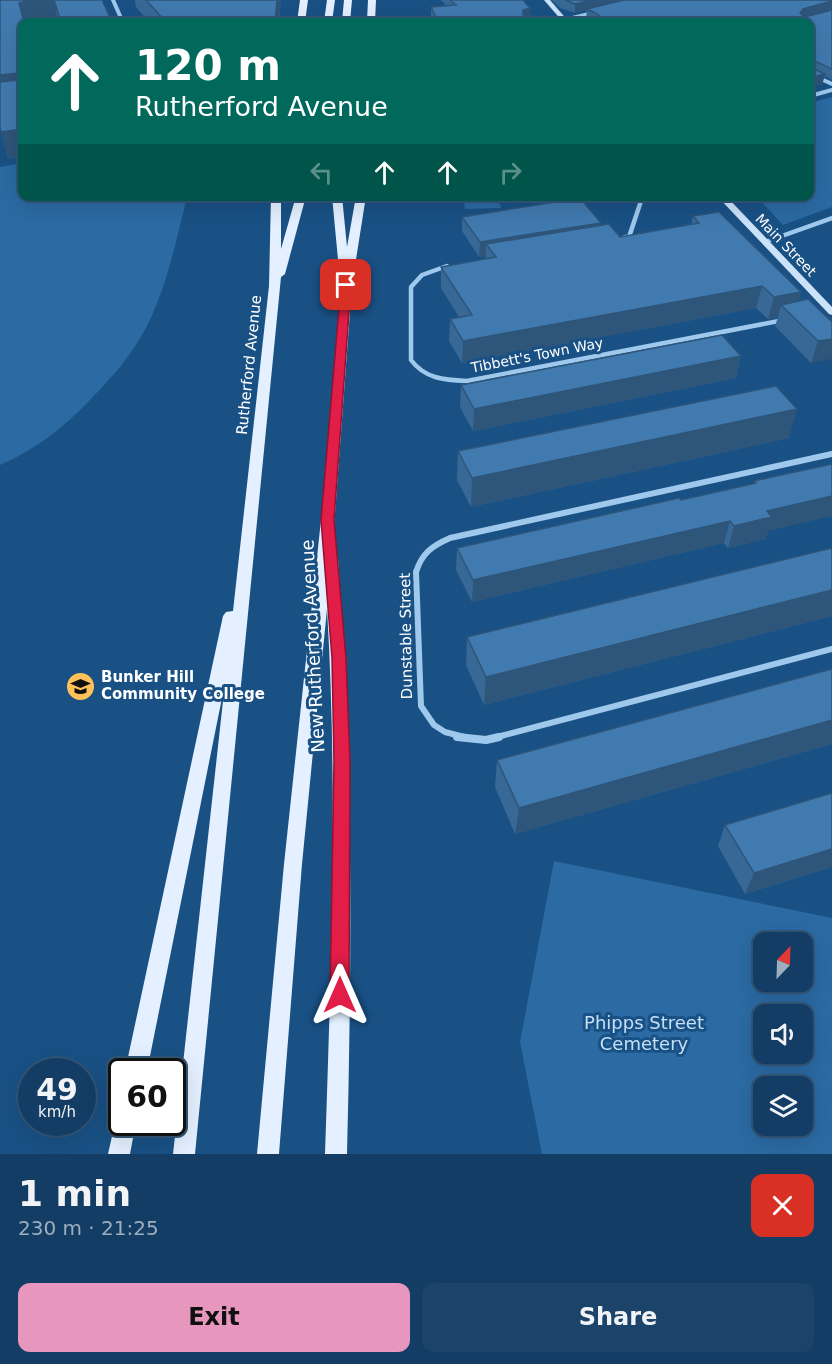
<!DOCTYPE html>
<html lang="en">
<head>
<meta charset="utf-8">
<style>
  body { margin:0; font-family:"DejaVu Sans",sans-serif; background:#1c446a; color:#f1f3f6; height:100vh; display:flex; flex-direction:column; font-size:22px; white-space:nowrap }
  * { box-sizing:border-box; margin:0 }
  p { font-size:20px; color:#9daebf }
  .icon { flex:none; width:33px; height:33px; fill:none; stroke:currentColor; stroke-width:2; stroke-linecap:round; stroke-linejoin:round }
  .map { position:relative; height:1154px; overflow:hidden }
  .drawer { display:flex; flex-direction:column; background:#133d64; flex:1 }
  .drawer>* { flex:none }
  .guide { position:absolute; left:18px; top:18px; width:796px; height:183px; border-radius:12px; box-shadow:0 6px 24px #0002,0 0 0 2px #325678; background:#00695c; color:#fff; overflow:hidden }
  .needle { width:39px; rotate:23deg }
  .tools { position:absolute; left:753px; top:932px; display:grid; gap:12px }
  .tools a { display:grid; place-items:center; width:60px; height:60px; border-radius:12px; background:#133d64; box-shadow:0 6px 24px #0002,0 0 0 2px #325678; font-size:30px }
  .speed { position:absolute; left:18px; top:1058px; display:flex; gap:12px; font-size:30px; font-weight:700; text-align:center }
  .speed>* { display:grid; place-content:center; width:78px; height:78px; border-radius:50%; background:#133d64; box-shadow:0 6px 24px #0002,0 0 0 2px #325678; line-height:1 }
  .speed small { font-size:15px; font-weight:400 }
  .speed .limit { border:3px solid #111; border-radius:9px; background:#fff; color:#111 }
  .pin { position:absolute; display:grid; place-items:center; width:51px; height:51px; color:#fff; margin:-26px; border-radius:12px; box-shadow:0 3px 9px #0006 }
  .me { position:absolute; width:66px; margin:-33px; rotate:0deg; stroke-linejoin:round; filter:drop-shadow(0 0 4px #0008) }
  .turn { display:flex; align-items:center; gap:21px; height:126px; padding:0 18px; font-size:27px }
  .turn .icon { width:78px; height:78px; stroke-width:2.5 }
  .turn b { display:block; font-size:42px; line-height:51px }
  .lanes { display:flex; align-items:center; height:57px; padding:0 18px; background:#0003; justify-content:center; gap:30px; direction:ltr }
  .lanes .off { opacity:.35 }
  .round { display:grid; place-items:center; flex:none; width:63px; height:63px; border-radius:12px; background:#1c446a }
  .head { display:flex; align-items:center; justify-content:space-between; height:102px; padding:0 18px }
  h1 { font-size:36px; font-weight:800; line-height:45px }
  .button { display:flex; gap:12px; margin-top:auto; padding:12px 18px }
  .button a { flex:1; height:69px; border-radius:12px; background:#e797bd; color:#111; font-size:24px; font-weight:800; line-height:69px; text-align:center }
  .button a+a { background:#1c446a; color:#f1f3f6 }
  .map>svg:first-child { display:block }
</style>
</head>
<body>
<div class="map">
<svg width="832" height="1154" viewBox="0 0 832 1154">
  <rect width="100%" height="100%" fill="#195185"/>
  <!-- green -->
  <path fill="#2b6aa3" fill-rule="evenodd" d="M832,97v110l-49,18 -26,-28 53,-1v-93z
    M22,163v33l165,1c-13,52 -24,111 -56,155 -12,18 -27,33 -42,49 -26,27 -54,49 -89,64v-298z
    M463,197h35l3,11 -36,1z
    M554,861l278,57v236h-290l-22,-112zM764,942h38v39h-38zM764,1014h38v39h-38zM764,1086h38v39h-38z"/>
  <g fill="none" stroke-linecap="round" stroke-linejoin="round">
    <!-- street-far3 -->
    <path stroke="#9ec8ec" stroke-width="4" d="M113,0l8,18 5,4
      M525,22l39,-2 29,-7
      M810,74l22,10
      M810,96l22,-6"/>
    <!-- street-far2 -->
    <path stroke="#9ec8ec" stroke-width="4.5" d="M616,196l25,5 34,-5
      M625,237h4l12,-36
      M765,242l67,-24
      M447,266l-25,9 -11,12v73c14,19 34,20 56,21l317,-61"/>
    <!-- street-far1 -->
    <path stroke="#9ec8ec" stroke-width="6" d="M468,738l-23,-6 -11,-7 -13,-19 -5,-134c6,-19 16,-26 34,-34l382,-84
      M493,738l339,-89"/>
    <!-- street -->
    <path stroke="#9ec8ec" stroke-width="8" d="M457,737l29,3 13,-3"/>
    <!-- secondary -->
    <path fill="#cbe2f9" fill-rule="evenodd" d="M544,0h6l19,22h-6z
      M717,196h9l106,111v8l-3,-1z"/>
    <!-- primary -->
    <path fill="#e4f0ff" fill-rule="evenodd" d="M300,0h8l-3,22h-8z
      M327,0h8l-3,22h-8z
      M344,0h8l-2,22h-8z
      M368,0h8l-1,22h-8z
      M271,196h10v53l15,-53h10l-21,78 -4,3 -86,877h-22l52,-471 -78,388h-22l98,-455 3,-4 7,-1 36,-325z
      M332,196h10l5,51 9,-51h10l-14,89 -20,269 6,5c15,198 14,396 9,595h-22c6,-182 13,-364 2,-545l-25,255 -23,290h-22l27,-290 37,-344 22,-247 -4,-3z
      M122,1112v10h14l-6,32h-22l9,-40z"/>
  </g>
  <!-- wall -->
  <path fill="#386996" d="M0,0h102l10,22h-53l-2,-5 -35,5v135l-14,2 -7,-27z
    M135,0h146l-2,22h-130l-13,-15z
    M441,0h82l7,8 -1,8 12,6h-107l-3,-6v-9l16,-1z
    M552,0h280l-1,10h1v70l-7,-4 -3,8 -12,4v-66h-216l-8,-3 1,-9 -12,3 -15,-5z
    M693,216l108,76 -3,9 34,21 -21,41 -36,-37 3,-9 -10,2 -12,-11 -294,55 -13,-22 1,-22 9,-2 -18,-29v-21l44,-8 1,-3 -7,1 -17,-26v-14l139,9 19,11 71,-12z
    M741,356l-5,22 -263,53 -13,-24 1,-22z
    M789,438l-318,69 -14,-27 1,-29z
    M832,464l-64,67 -3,8 -37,9 -4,-5 -252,59 -16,-32 1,-22 297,-64v-3z
    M832,548v68l-348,89 -18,-40 1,-28z
    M832,669v75l-317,90 -20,-47 2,-27z
    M832,793v74l-87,27 -27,-48 7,-21z"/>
  <!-- shaded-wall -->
  <path fill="#2e557a" d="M29,0h25l3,17 -18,5h-16l-4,-19z
    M277,0h4l-2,22h-4z
    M591,0h35l-51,13v-9z
    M832,1l-1,9 -33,12 2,-9 3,-4z
    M530,8l-1,10 -7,1 1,-9z
    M18,73l4,19 -22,9v-26z
    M825,74l-3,10 -12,4v-10z
    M22,129v28l-14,2 -7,-27z
    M601,223l-2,14 -113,7v12l-7,1 1,-15z
    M762,286l-6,22 -294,55 1,-22z
    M801,292l-7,21 -13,-8 -3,12 -10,2 6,-22z
    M832,339v20l-21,4 7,-22z
    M741,356l-5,22 -263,53 1,-22z
    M797,409l-8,29 -318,69 1,-29z
    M832,496v20l-64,15 -3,8 -37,9 6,-22 33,-15z
    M730,521l-6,22 -252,59 1,-22z
    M832,590v26l-348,89 2,-28z
    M832,720v24l-317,90 4,-26z
    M832,849v18l-87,27 9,-21z"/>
  <!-- building -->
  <path fill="#417aaf" stroke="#2e557a" stroke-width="1.5" d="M0,0h29l-10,3 5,19h-2v107l-21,3 -1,-5v-45l17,-2 2,-3 -1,-4 -18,2z
    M54,0h48l10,22h-51z
    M146,0h131l-2,22h-109z
    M450,0h73l7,8 -7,2v5l13,1 5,6h-103l-7,-15 25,-2z
    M565,0h26l-16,4z
    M624,0h208v1l-29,8 -3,4 5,4 27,-7v59l-19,-9 -3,1v-39h-203l-10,-8 -10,-5z
    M810,67l15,7 -15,4z
    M580,198l21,25 -121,19 -18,-25z
    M719,212l82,80 -27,5 -12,-11 -299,55 -13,-22 22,-4 -31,-48 55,-10 -10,-13 123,-20 11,13 79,-14 -6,-7z
    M808,299l24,23v17l-14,2 -37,-36z
    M722,335l19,21 -267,53 -13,-24z
    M776,386l21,23 -325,69 -14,-27z
    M832,464v32l-65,15 5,6 -38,9 -4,-5 -257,59 -16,-32 222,-50 2,2 75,-17 -2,-2z
    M832,548v42l-346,87 -19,-40z
    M832,669v51l-313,88 -22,-48z
    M832,793v56l-78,24 -29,-48z"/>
  <!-- route -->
  <path fill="#e11d48" stroke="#92132f" stroke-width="1.5" d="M346,282l5,3 -17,235 12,138 4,103 -1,234 -3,7 -6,3 -7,-3 -3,-7 4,-234 -2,-103 -11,-138 20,-235z"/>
  <!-- icons -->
  <defs>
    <symbol id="university-disc" viewBox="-11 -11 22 22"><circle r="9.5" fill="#ffc25a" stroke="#195185"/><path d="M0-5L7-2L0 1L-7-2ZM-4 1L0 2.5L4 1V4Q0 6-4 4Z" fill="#111"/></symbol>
  </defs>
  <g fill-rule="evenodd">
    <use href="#university-disc" x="64" y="670" width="33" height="33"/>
  </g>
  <g text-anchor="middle" stroke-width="6" stroke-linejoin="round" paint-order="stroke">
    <!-- far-street labels -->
    <g font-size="14" fill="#fff" stroke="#195185">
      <text transform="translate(786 245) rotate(46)" y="5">Main Street</text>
      <text transform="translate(537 355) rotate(-11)" y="5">Tibbett's Town Way</text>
    </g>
    <!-- street labels -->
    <g font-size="15" fill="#fff" stroke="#195185">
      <text transform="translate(249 365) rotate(-84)" y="5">Rutherford Avenue</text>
      <text transform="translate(406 636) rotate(-91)" y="5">Dunstable Street</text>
    </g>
    <!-- poi labels -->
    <g font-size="15" font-weight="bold" fill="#fff" stroke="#195185" text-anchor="start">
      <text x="101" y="682">Bunker Hill<tspan x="101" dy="17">Community College</tspan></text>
    </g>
    <!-- near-street labels -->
    <g font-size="18" fill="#fff" stroke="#195185">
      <text transform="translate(313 646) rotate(-93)" y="6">New Rutherford Avenue</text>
    </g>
    <!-- near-park labels -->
    <g font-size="18" fill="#c4e0f9" stroke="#195185">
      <text x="644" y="1029">Phipps Street<tspan x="644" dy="21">Cemetery</tspan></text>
    </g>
  </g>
</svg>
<div class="tools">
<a><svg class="needle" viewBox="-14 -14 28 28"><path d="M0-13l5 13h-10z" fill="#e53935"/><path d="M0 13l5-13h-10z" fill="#9daebf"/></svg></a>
<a><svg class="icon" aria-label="sound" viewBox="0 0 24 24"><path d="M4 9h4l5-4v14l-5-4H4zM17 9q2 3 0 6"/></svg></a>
<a><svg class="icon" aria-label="layers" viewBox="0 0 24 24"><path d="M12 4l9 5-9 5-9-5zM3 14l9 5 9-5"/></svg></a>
</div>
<div class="speed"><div>49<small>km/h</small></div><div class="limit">60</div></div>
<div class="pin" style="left:346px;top:285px;background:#d93025"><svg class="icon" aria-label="arrive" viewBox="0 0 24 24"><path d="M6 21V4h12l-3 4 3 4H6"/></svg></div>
<svg class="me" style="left:340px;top:995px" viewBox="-20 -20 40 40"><path d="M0-17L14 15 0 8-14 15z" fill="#e11d48" stroke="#fff" stroke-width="4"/></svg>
<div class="guide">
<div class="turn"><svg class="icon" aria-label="ahead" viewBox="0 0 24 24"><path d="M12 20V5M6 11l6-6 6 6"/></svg><div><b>120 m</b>Rutherford Avenue</div></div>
<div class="lanes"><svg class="icon off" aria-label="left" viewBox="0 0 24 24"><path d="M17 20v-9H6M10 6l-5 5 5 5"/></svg><svg class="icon" aria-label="ahead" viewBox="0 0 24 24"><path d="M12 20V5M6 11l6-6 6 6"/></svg><svg class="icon" aria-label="ahead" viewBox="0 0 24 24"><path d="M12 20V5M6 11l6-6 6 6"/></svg><svg class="icon off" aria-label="right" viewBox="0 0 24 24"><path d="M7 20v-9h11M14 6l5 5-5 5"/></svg></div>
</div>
</div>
<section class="drawer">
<div class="head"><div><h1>1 min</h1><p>230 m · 21:25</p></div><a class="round" style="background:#d93025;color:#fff"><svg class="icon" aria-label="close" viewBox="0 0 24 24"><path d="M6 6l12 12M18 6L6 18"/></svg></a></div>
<div class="button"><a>Exit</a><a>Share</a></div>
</section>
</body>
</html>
